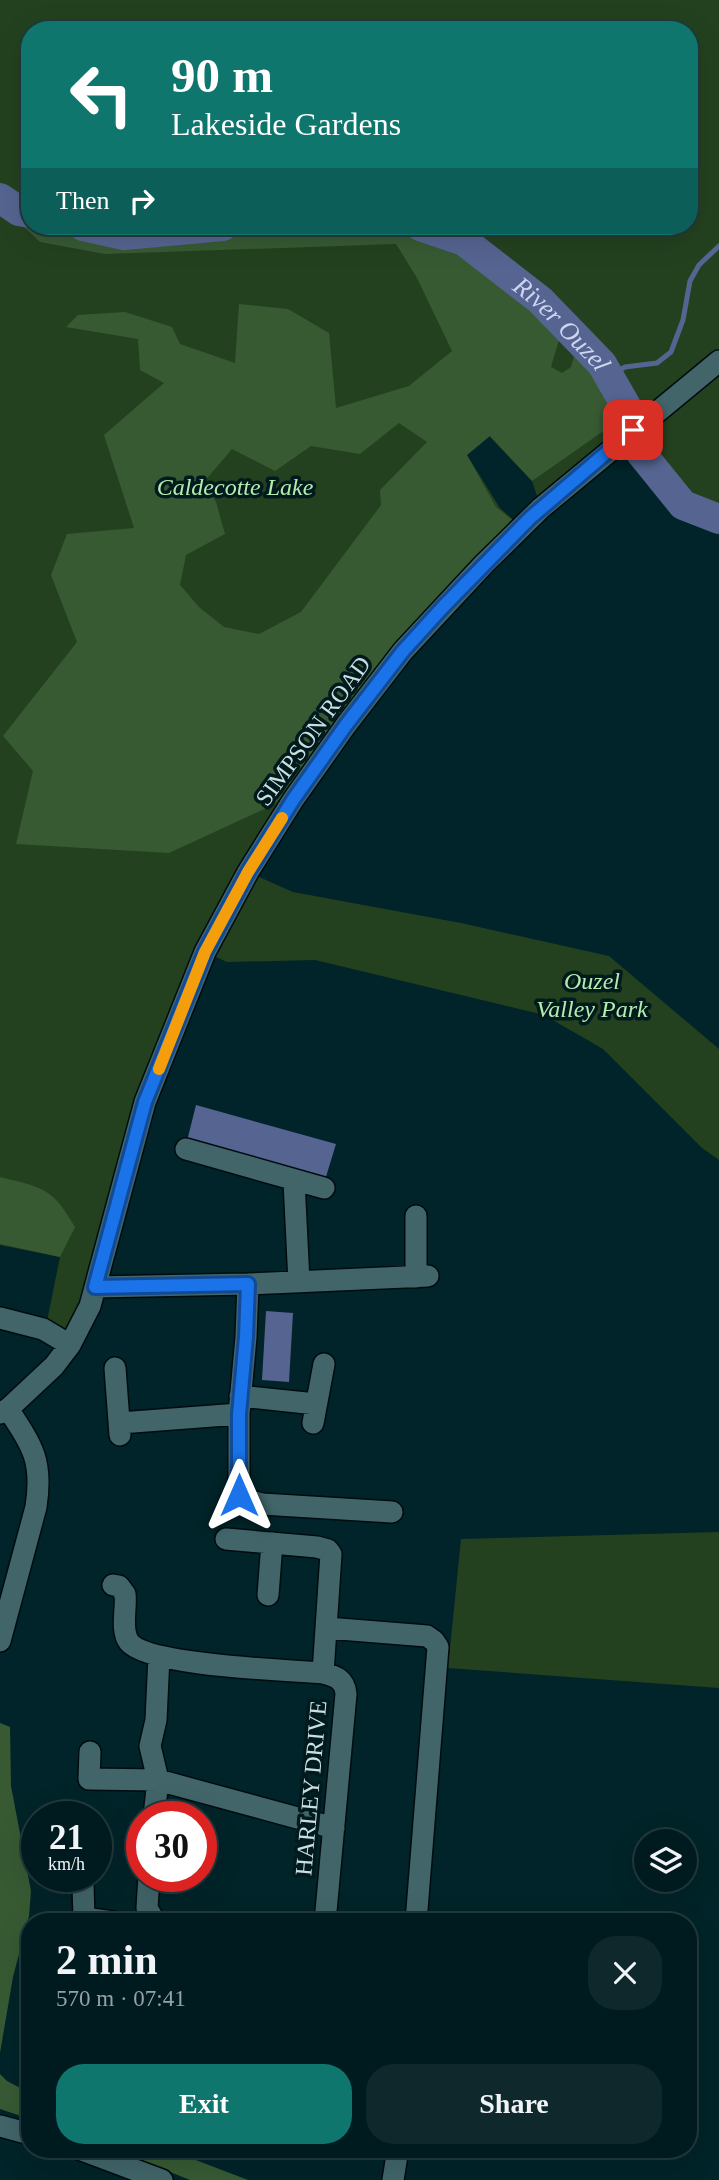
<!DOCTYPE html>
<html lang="en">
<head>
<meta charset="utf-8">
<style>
  body { margin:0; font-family:Georgia,serif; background:#0e282c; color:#f1f3f6; height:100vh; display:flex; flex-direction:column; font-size:26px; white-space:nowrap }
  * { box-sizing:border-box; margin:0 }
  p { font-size:23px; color:#95a1a4 }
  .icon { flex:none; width:38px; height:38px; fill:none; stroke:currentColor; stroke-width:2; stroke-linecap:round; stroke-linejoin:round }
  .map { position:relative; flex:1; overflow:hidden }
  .details { position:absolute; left:21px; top:1913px; width:676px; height:245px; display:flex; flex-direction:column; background:#001b1f; border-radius:28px; box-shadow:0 7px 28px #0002,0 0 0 2px #22393d }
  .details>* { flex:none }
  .guide { position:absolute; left:21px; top:21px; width:677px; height:214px; border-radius:28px; box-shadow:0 7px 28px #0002,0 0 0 2px #22393d; background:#0f766e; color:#fff; overflow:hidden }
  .fabs { position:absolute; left:634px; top:1829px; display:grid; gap:14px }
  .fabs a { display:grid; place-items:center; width:63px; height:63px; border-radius:50%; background:#001b1f; box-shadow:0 7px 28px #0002,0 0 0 2px #22393d; font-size:35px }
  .speed { position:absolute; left:21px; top:1801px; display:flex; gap:14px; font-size:35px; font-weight:700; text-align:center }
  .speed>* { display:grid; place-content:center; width:91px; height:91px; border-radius:50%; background:#001b1f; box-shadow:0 7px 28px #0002,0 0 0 2px #22393d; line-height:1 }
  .speed small { font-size:18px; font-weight:400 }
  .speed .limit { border:10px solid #d22; background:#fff; color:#111 }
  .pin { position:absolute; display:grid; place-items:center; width:60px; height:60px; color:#fff; margin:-30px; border-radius:14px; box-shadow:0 4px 10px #0006 }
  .me { position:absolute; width:77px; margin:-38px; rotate:0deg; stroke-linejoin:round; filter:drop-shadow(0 0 5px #0008) }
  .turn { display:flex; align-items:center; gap:24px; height:147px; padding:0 35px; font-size:32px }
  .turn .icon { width:91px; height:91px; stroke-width:2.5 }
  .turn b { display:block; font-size:49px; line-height:60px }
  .then { display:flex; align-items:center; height:66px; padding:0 35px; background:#0003; gap:14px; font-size:26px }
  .round { display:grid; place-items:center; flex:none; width:74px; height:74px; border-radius:28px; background:#0e282c }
  .overview { display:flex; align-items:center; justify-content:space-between; height:119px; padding:0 35px }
  h1 { font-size:42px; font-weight:700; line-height:52px }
  .primary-button { display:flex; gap:14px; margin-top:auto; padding:14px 35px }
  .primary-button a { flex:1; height:80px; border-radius:28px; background:#0f766e; color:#fff; font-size:28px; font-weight:700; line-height:80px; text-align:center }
  .primary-button a+a { background:#0e282c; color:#f1f3f6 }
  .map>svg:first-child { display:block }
</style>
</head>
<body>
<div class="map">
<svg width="719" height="2180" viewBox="0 0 719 2180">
  <rect width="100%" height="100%" fill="#002429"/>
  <!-- green -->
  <path fill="#23411f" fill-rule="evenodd" d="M0,0h719v519l-36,-14 -42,-52 -8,-22 -92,77 -9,-27 -43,-45 -22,19 33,53 21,19 -78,80 -195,265 45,20 168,31 148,33 110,93v111l-17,-12 -99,-99 -59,-34 -229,-55 -88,2 -22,-10 -135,393 -23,-24 13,-64 -60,-12zM30,30h660v196h-660z
    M719,1532v156l-271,-20 13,-129z"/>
  <!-- forest -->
  <path fill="#375a33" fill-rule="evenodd" d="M18,221l12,3v2h9l92,20 68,-9 156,-11h33l71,25 101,85 -9,31 11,6 9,-6 5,-18 21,23 28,44 -93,65 -42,-45 -23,19 29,52 25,20 -246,277 -106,49 -153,-9 17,-73 -30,-35 74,-94 -26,-67 16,-41 67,-6 -30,-93 60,-52 -24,-13 -2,-31 -72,-12 12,-12 47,-3 47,15 8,17 55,19 4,-59 49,5 41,24 7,75 73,-22 43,-35 -35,-73 -21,-34 -291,10 -65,-12zM399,423l28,19 -47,48 1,15 -80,107 -42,22 -35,-7 -25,-20 -19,-22 6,-30 39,-21 -9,-32 -12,-20 28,-33 43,22 36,-25 49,8z
    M0,1177c18,5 43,8 56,23 8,8 13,18 19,27l-15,30 -60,-13z
    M0,1723l10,4 1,59 20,105 -2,25 -16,61 -13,76z
    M0,2074l7,7 23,12v26l-30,-10z
    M113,2149h54l81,31h-58z"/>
  <!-- water -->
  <path fill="#566491" d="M196,1105l140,39 -11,36 -138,-39z
    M266,1311l27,2 -4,69 -27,-2z"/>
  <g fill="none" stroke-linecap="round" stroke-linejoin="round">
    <!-- stream -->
    <path stroke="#566491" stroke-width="5" d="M609,376l16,-9 32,-4 14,-11 12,-32 7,-39 9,-16 20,-19"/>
    <!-- river -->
    <g stroke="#566491" stroke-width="30">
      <path d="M0,198l19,13 11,2"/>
      <path d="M83,226l41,9 99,-9"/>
      <path id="s1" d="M420,226l44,15 76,59 62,64 24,42 15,47 42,52 36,14"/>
    </g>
    <defs>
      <path id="minor" d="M186,1149l138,39
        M294,1181l5,101
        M416,1277v-61
        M248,1284l-2,53 -7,77v81l8,5 15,4 130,8
        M95,1287l153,-3 180,-8
        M0,1318l43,11 27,16
        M115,1368l5,67
        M240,1396l76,8
        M0,1413l8,-4 46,-43 16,-21 20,-39 55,-204 60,-150 43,-80 45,-72 53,-75 57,-74 81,-87 57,-56 178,-147
        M120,1423l119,-9
        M313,1423l11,-59
        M113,1585l6,1 6,8c2,14 -5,36 4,48 19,24 159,28 194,31l8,-119 -3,-4 -11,-3 -91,-8
        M268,1595l4,-52
        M327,1628l100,8 7,5 4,6 -22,275
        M0,1641l36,-134c7,-46 -3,-60 -28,-98
        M323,1673c13,3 22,7 23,21l-21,228
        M90,1752l-1,27 69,1 176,48
        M154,1816l4,-36 -8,-34 6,-26 3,-64
        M149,1876l-2,32 8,14
        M83,1885l1,33 29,4
        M0,2126l30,8
        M79,2149l83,31
        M393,2180l5,-31"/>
    </defs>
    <!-- minor casing -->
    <use href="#minor" stroke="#000c10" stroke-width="24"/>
    <!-- minor -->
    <use href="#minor" stroke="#416569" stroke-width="21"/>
  </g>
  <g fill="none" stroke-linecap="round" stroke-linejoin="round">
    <defs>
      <path id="route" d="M239,1495v-81l7,-77 2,-53 -153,3 50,-185 60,-150 43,-80 45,-72 53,-75 57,-74 40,-44 87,-89 103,-88"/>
    </defs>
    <!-- route casing -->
    <use href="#route" stroke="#114b97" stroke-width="18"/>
    <!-- route -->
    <use href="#route" stroke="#1a73e8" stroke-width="12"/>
    <!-- slow -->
    <path stroke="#f59e0b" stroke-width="12" d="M159,1069l46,-117 43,-80 34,-54"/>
  </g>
  <g text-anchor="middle" stroke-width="7" stroke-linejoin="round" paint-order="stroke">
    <!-- park labels -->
    <g font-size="24" font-style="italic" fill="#b3ecac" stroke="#001a1d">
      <text x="235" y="495">Caldecotte Lake</text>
      <text x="592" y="989">Ouzel<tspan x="592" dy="28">Valley Park</tspan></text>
    </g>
    <!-- street labels -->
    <g font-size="24" fill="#cbdfe1" stroke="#001a1d">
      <text transform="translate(313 731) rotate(-54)" y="8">SIMPSON ROAD</text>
      <text transform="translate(311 1788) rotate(-85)" y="8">HARLEY DRIVE</text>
    </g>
    <!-- water labels -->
    <g font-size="26" font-style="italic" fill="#ccd5f2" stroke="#001a1d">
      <text dy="9" stroke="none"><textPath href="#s1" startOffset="175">River Ouzel</textPath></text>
    </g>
  </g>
</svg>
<div class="fabs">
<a><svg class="icon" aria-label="layers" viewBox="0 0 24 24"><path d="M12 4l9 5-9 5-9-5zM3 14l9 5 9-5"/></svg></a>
</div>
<div class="speed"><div>21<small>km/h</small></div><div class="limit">30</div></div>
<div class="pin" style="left:633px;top:430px;background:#d93025"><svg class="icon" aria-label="arrive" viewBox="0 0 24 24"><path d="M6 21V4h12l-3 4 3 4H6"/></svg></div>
<svg class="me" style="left:239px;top:1495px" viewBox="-20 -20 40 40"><path d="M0-17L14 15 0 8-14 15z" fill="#1a73e8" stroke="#fff" stroke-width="4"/></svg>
<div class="guide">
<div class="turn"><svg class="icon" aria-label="left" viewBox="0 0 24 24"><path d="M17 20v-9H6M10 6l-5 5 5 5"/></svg><div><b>90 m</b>Lakeside Gardens</div></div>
<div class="then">Then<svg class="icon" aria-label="right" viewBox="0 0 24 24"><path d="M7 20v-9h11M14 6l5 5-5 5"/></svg></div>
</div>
<section class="details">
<div class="overview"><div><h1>2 min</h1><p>570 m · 07:41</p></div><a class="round"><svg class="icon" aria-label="close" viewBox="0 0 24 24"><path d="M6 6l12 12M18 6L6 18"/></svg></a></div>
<div class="primary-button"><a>Exit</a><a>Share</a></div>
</section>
</div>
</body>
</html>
